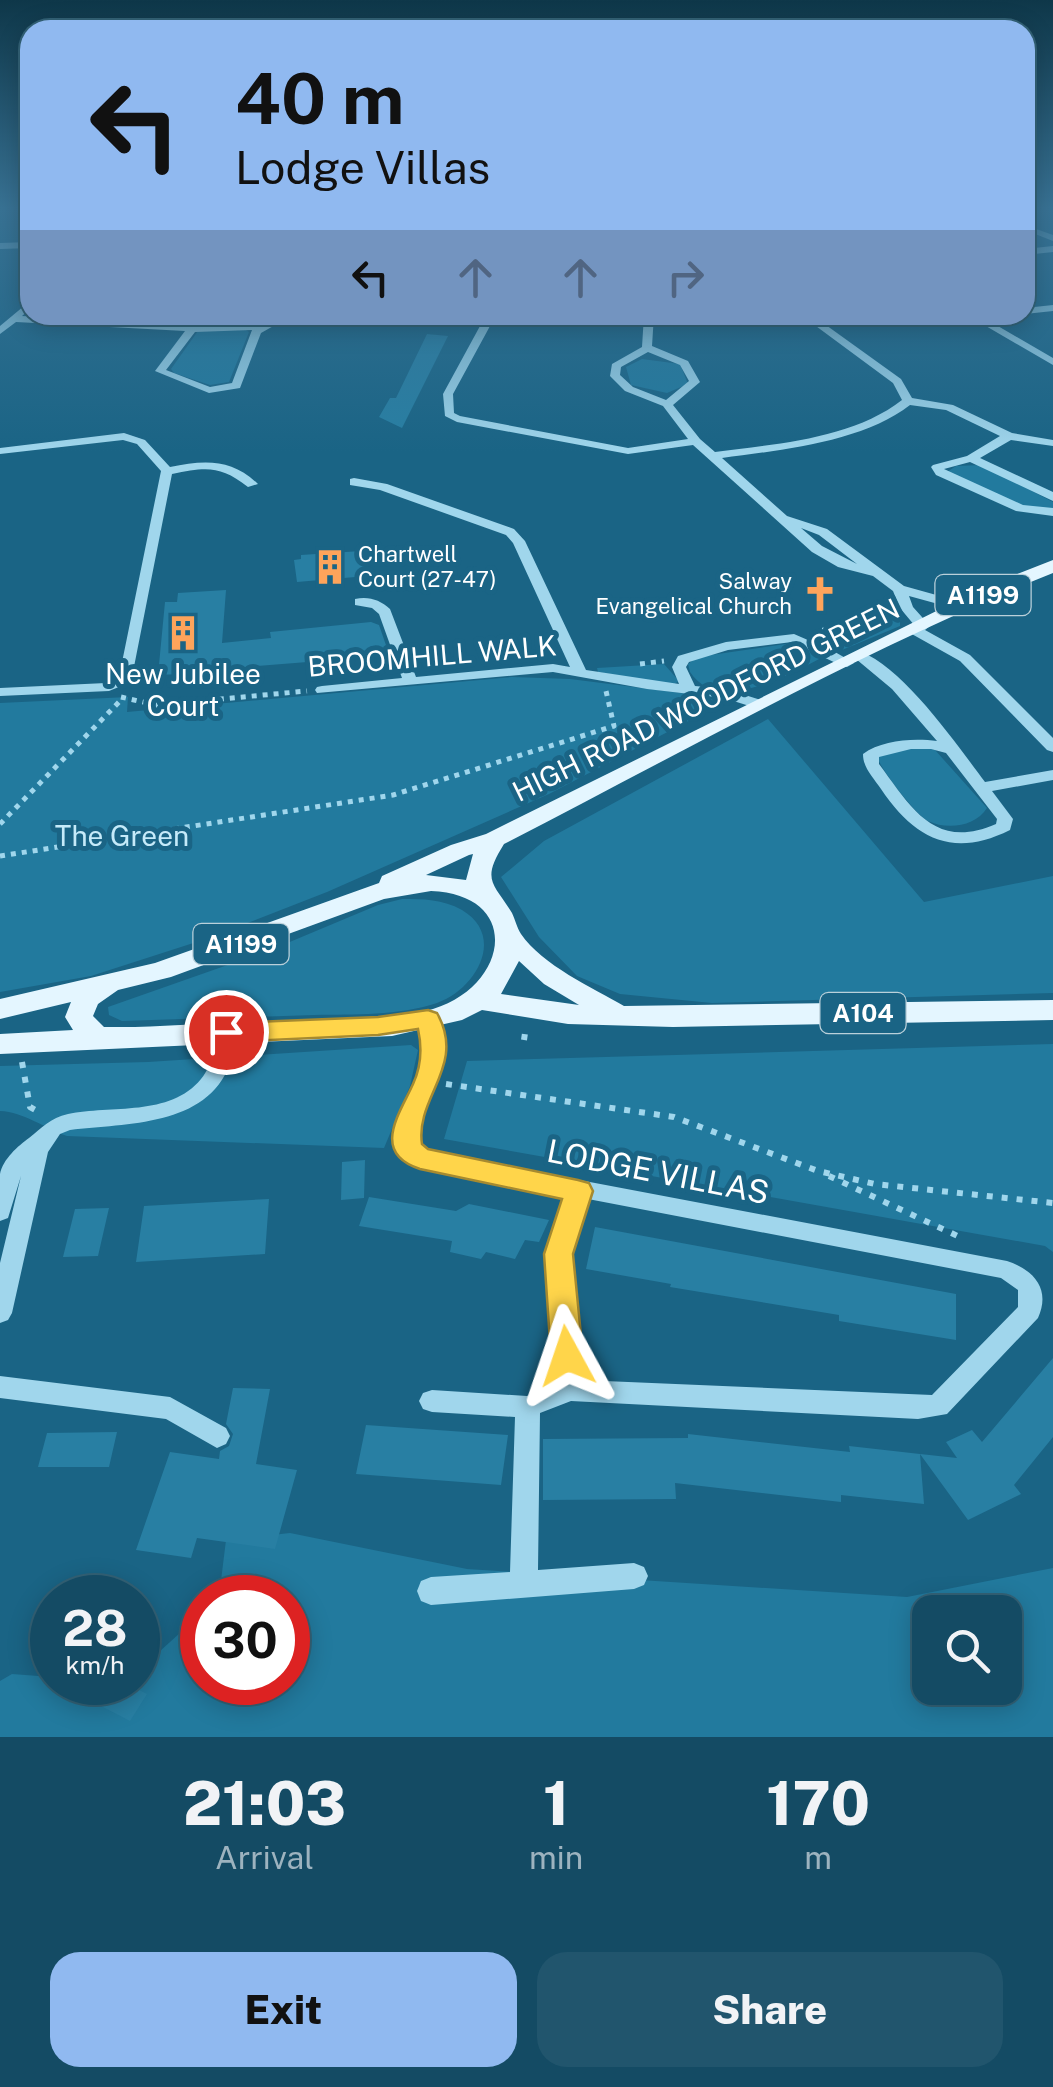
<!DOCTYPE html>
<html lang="en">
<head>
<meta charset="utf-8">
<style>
  body { margin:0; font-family:"Public Sans",sans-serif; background:#21556d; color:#f1f3f6; height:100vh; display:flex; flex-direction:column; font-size:38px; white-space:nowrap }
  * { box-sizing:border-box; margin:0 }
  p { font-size:32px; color:#9db3bf }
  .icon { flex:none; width:55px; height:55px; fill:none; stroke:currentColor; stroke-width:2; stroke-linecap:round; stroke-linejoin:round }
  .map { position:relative; height:1737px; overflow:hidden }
  .drawer { display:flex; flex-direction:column; background:#144b64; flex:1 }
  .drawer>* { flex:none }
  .hud { position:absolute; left:20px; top:20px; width:1015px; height:305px; border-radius:30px; box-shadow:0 5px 25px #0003,0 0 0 2px #336378; background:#90b9f0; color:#111; overflow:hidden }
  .fabs { position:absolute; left:912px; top:1595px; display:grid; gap:20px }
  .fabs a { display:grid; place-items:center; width:110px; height:110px; border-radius:20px; background:#144b64; box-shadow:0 5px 25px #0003,0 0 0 2px #336378; font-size:50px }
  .speed { position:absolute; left:30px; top:1575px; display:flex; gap:20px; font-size:50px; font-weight:700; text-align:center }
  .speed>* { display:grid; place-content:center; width:130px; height:130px; border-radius:50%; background:#144b64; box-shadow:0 5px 25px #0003,0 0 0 2px #336378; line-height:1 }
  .speed small { font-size:25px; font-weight:400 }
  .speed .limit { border:15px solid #d22; background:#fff; color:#111 }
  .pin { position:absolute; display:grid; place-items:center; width:85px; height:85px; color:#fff; margin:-42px; border:5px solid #fff; border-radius:50%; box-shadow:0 2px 10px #0007 }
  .me { position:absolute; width:110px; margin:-55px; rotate:355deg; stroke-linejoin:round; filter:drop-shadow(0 0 8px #0008) }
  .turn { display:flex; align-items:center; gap:35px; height:210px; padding:0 50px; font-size:45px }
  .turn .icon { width:130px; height:130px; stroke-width:2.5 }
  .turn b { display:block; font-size:70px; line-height:85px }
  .lanes { display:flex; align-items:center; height:95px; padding:0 50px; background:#0003; justify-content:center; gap:50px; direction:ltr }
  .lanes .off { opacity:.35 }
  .eta { display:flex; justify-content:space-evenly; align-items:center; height:170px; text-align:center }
  .eta b { font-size:60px; font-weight:800; line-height:70px }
  .cta { display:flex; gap:20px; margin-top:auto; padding:20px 50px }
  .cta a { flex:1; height:115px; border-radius:30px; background:#90b9f0; color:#111; font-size:40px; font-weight:800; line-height:115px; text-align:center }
  .cta a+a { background:#21556d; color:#f1f3f6 }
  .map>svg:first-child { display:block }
</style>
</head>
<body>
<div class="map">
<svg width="1053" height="1737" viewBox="0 0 1053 1737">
  <rect width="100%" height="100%" fill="#1a6485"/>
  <!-- green -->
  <path fill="#227a9e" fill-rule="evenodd" d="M246,330l3,2 -20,50 -19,3 -36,-12 -3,-4 27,-38z
    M642,359l38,5 8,20 -21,9 -36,-8 -5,-18z
    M982,465l71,37v8h-20l-86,-38 9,-6z
    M900,615v11l-58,24 -8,-18z
    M792,643l29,11 -2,5c-32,17 -102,55 -129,13l-2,-8 9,-7z
    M664,664l15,17 -6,4 -75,-13 -1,-4z
    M512,677l58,2 135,17 16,8 -172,90 -222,98 -115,45 -121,39 -91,16v-289l128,-6 -1,15z
    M768,719l156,183 129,-26v117l-341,10 -92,-9 -43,-18 -38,-39 -38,-60 43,-36z
    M919,745l16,5 52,58c-12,19 -40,22 -59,13 -12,-6 -46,-50 -51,-64z
    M402,899c22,0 40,0 60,11 45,27 13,80 -25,93 -39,13 -82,11 -123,12 -64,2 -128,4 -192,6l-13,-6 -1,-8 165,-58 105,-44z
    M1053,1044v208l-8,-6 -601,-107 23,-78z
    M411,1045l7,5 -8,36 -26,62 -317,-12c-23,-8 -43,-24 -67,-25v-45l148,-4z
    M290,1533l177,36 440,28 146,-29v169h-1053v-56l12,-7 40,3v5h86v-11l64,-58v69h86v-84l-69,-1 7,-57zM930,1612h75v76h-75z"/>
  <!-- building -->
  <path fill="#287fa3" d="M427,334l21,2 -46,92 -23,-11 11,-19h6z
    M361,551l6,25 -70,6 -3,-22 7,-1v-4z
    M226,590l-4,53 49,-5 -1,-6 101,-10 8,3 9,26 -7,1 2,4 -137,11v4l-88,4 7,-73h12l1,-9z
    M365,1160l-1,38 -23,2 1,-38z
    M369,1197l87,14 13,-7 80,16 -10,22 -14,-2 -10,19 -29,-7 -5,7 -31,-7 2,-11 -93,-15z
    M269,1199l-4,55 -129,8 8,-56z
    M109,1208l-11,48 -35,1 12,-48z
    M595,1227l361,67v46l-117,-19v-6l-169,-28 1,-3 -85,-15z
    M1053,1358v79l-39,48 7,9 -53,26 -48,-66 37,4 -11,-16 26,-12 10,12z
    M233,1388l37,1 -14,75 41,6 -22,79 -78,-11 -6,20 -55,-8 34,-98 49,7 1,-8 9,-5 4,-12 -7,-10z
    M366,1425l142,10 -7,50 -145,-11z
    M117,1432l-8,35h-71l9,-34z
    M688,1434l162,18 -1,-6 71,8 4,50 -83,-9v7l-166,-19 1,16 -133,1v-61l145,-1z
    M55,1682h68l24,12 -17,27z"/>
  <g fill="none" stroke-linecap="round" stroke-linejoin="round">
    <!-- path-far1 -->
    <path stroke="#a0d6ec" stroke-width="5" stroke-dasharray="5 6" stroke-linecap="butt" d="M844,625l48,-12
      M640,664l24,-3
      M121,697l35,8 151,-14
      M0,824l120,-123
      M0,856l393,-61 221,-69 -8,-35"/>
    <!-- path -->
    <path stroke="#a0d6ec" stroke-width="6" stroke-dasharray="6 9" stroke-linecap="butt" d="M524,1040l2,-14
      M22,1062l8,45 11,6
      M446,1084l228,33 144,54 57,13 178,19
      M829,1176l135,63"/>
    <!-- minor -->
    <path fill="#a0d6ec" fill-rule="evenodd" d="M1025,225l28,10v6l-28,-11z
      M30,242v6l-30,1v-6z
      M1053,246v6l-28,3v-6z
      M30,301v8l-8,7 168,10 8,-11h10l-8,11 59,-2 21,-9h13l-32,18 -21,55 -31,5 -54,-22 30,-40 -169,-9 -16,12v-8zM252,330l-20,53 -22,4 -44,-17 29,-38z
      M1053,305v6l-28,3v-6z
      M486,315h10l-43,79 1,19 6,3 168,32 60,-9 -25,-33 -38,-15 -15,-15 2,-12 30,-17 2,-32h10l-2,31 36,15 12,21 -27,23 27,34 15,13c61,-8 137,-13 187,-52l-9,-17 -92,-68h11l89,64 11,19 41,7 59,28 41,7v6l-42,-6 -31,18 73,34v9l-83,-39 -26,7 79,36 30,3v8l-37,-5 -80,-36 -5,-8 2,-2 34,-9 33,-20 -54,-26 -36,-5c-47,37 -129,45 -188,53l65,58 40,13 77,57 61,17 2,3 -7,4 -51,-14 4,11 17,19 -5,4 45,25 83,83v14l-6,-2 -87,-89 -50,-28v-6l5,-1 -15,-18 -7,-17 -20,-15 -35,-9 -26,-15 -119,-107 -65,9 -171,-32 -12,-6 -2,-22zM648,352l32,13 9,16 -23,19 -33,-13 -13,-12 1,-8zM801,528l18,7 38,29 -35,-18z
      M967,315h12l74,43v7z
      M124,433l21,7 25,27c34,-7 61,-9 88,17l-10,3c-28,-22 -42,-20 -76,-13l-41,208 -22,9 -109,5v-8l106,-5 13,-6 42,-206 -24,-27 -14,-4 -123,14v-6z
      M354,478l33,6 127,45 11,12 61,129 93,14 -7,-17 6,-11 48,-14 68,-8 30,13 -2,-19 7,-4 7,4 4,19 -5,5 19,11 -7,4 -5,-1 -50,-24 -64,8 -39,12 -3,5 9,19 31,3 38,12 3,3 -8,5 -35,-11 -77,-9 -94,-17 -236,21 -2,-3 2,-3 5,-1 80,-8 -23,-64 -7,-6 -17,-3v-6c14,-3 25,1 35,10l26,68 137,-13 17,3 -57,-124 -7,-8 -126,-45 -30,-5v-6z
      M861,652c43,16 96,93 124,130l68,-12v10l-61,11 21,28 -3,11c-58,29 -96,8 -129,-41 -8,-12 -18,-21 -18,-35 19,-14 50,-16 74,-13l-45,-52 -36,-30v-6zM911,749h20l15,4 51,66 -1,5c-62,27 -85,-17 -117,-60v-7z
      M428,1012l7,2 10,31 -6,35 -23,44 3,21 7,6 581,110c27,9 44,28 31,57l-91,96 -29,5 -347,-18 -31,12 -2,157 96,-7 10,4 4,9 -4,9 -10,4 -203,16 -10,-4 -4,-10 4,-10 10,-4 79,-5 5,-155 -83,-5 -9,-3 -4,-8 4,-8 9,-3 95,6 30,-12 -11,-130 21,-59 -147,-29 -19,-11 -7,-31c23,-40 36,-58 24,-105l3,-5zM588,1199l413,79 17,12v17l-86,88 -351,-15 -11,-126z
      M226,1026l7,2 3,5c-2,10 -2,22 -6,31 -24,63 -103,59 -160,66l-10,4 -12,18 -36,161 -4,7 -8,3v-60l21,-87 -13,42 -8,3c0,-15 0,-33 0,-47 3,-15 18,-28 29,-36 13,-10 21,-20 39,-24 43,-9 102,3 133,-35 13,-15 10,-34 18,-51z
      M0,1376l170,21 56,31 4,8 -4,8 -9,4 -51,-29 -166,-21z"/>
    <!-- major -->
    <path fill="#e4f6ff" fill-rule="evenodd" d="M1053,560v13c-188,76 -368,178 -549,271 -23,37 -11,38 8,69 3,6 5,15 9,21 21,31 72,54 103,72l429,-6v20l-380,7 -105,-3 -86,-14 -20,10 -70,16 -392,18v-20l73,-4 -8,-13 6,-15 -71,17v-20l155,-36 224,-80 3,-7 69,-31 35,-11 503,-249zM473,854l-7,26 -40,-5 43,-20zM431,891c95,4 77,101 -6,120 -54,13 -112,10 -167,11 -41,0 -82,4 -123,5h-31l-11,-11 5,-12 20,-14 53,-13 213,-78zM519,961l25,23 35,21 -78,-11z"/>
  </g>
  <!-- sky -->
  <linearGradient id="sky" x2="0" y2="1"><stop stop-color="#0e3749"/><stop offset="0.46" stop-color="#387294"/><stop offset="1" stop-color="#387294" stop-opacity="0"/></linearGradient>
  <rect width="1053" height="452" fill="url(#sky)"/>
  <!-- route -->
  <path fill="#ffd54a" stroke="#a68a30" stroke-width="2.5" d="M428,1010l9,3c30,53 -22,84 -15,131l6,5 150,31 11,3 4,8 -20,63 10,102 -5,10 -11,4 -11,-4 -5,-10 -7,-102 18,-55 -142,-30c-50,-16 -20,-56 -7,-85 8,-17 9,-37 5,-55l-40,6 -152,7 -9,-3 -4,-7 4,-6 9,-3 152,-6z"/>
  <!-- icons -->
  <defs>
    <symbol id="building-bare" viewBox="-9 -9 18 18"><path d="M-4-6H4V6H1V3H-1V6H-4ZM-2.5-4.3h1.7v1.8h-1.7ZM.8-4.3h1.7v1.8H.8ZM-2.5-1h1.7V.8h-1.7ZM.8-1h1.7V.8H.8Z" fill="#fea45b" stroke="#1a6485" stroke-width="2.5" paint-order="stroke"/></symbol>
    <symbol id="church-bare" viewBox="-9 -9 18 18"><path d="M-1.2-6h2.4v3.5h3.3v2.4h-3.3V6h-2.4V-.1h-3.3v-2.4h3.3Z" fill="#fea45b" stroke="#1a6485" stroke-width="2.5" paint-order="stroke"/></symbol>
  </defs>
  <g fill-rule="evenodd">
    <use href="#building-bare" x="305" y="542" width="50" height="50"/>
    <use href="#church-bare" x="795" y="569" width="50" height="50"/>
    <use href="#building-bare" x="158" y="608" width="50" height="50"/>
  </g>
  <g text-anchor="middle" stroke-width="10" stroke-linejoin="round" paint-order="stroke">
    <!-- far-poi labels -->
    <g font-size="22" fill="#fff" stroke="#1a6485" text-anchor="start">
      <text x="358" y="562">Chartwell<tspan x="358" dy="25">Court (27-47)</tspan></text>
      <text x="792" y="589" text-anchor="end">Salway<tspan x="792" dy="25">Evangelical Church</tspan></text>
    </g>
    <!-- shield labels -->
    <g fill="#1a6485" stroke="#bad0da" stroke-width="2.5">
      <rect x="935.5" y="575" width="95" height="40" rx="8"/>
      <rect x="193.5" y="924" width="95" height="40" rx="8"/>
      <rect x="820.5" y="993" width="85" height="40" rx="8"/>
    </g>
    <g font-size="25" font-weight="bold" fill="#fff">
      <text x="983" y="604">A1199</text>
      <text x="241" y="953">A1199</text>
      <text x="863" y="1022">A104</text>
    </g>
    <!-- street labels -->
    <g font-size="28" fill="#fff" stroke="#1a6485">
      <text transform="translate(432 656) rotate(-5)" y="10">BROOMHILL WALK</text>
      <text transform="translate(706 700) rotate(-26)" y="10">HIGH ROAD WOODFORD GREEN</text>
    </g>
    <!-- poi labels -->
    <g font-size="28" fill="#fff" stroke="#1a6485">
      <text x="183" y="684">New Jubilee<tspan x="183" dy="32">Court</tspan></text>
    </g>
    <!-- park labels -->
    <g font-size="28" fill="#c5eaf9" stroke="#1a6485">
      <text x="122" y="846">The Green</text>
    </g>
    <!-- near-street labels -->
    <g font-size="32" fill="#fff" stroke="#1a6485">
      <text transform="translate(658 1172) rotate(11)" y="11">LODGE VILLAS</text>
    </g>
  </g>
</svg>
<div class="fabs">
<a><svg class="icon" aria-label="search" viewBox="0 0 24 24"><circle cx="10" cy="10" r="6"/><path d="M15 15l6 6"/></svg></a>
</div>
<div class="speed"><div>28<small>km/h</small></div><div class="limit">30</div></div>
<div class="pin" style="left:226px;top:1032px;background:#d93025"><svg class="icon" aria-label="arrive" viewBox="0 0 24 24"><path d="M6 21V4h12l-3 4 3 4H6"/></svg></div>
<svg class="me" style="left:567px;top:1356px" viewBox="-20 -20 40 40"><path d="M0-17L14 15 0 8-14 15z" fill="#ffd54a" stroke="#fff" stroke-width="4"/></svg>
<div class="hud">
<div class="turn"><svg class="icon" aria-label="left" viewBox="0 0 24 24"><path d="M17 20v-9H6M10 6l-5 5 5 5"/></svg><div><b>40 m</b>Lodge Villas</div></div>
<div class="lanes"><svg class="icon" aria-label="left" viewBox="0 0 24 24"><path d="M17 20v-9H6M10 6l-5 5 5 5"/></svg><svg class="icon off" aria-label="ahead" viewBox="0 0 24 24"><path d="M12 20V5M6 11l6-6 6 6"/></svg><svg class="icon off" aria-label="ahead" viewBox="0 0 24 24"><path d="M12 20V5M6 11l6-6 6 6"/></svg><svg class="icon off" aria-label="right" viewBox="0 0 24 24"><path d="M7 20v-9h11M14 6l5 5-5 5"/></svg></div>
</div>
</div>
<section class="drawer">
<div class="eta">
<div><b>21:03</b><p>Arrival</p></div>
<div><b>1</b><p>min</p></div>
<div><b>170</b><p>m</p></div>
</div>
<div class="cta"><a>Exit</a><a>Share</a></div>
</section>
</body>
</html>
